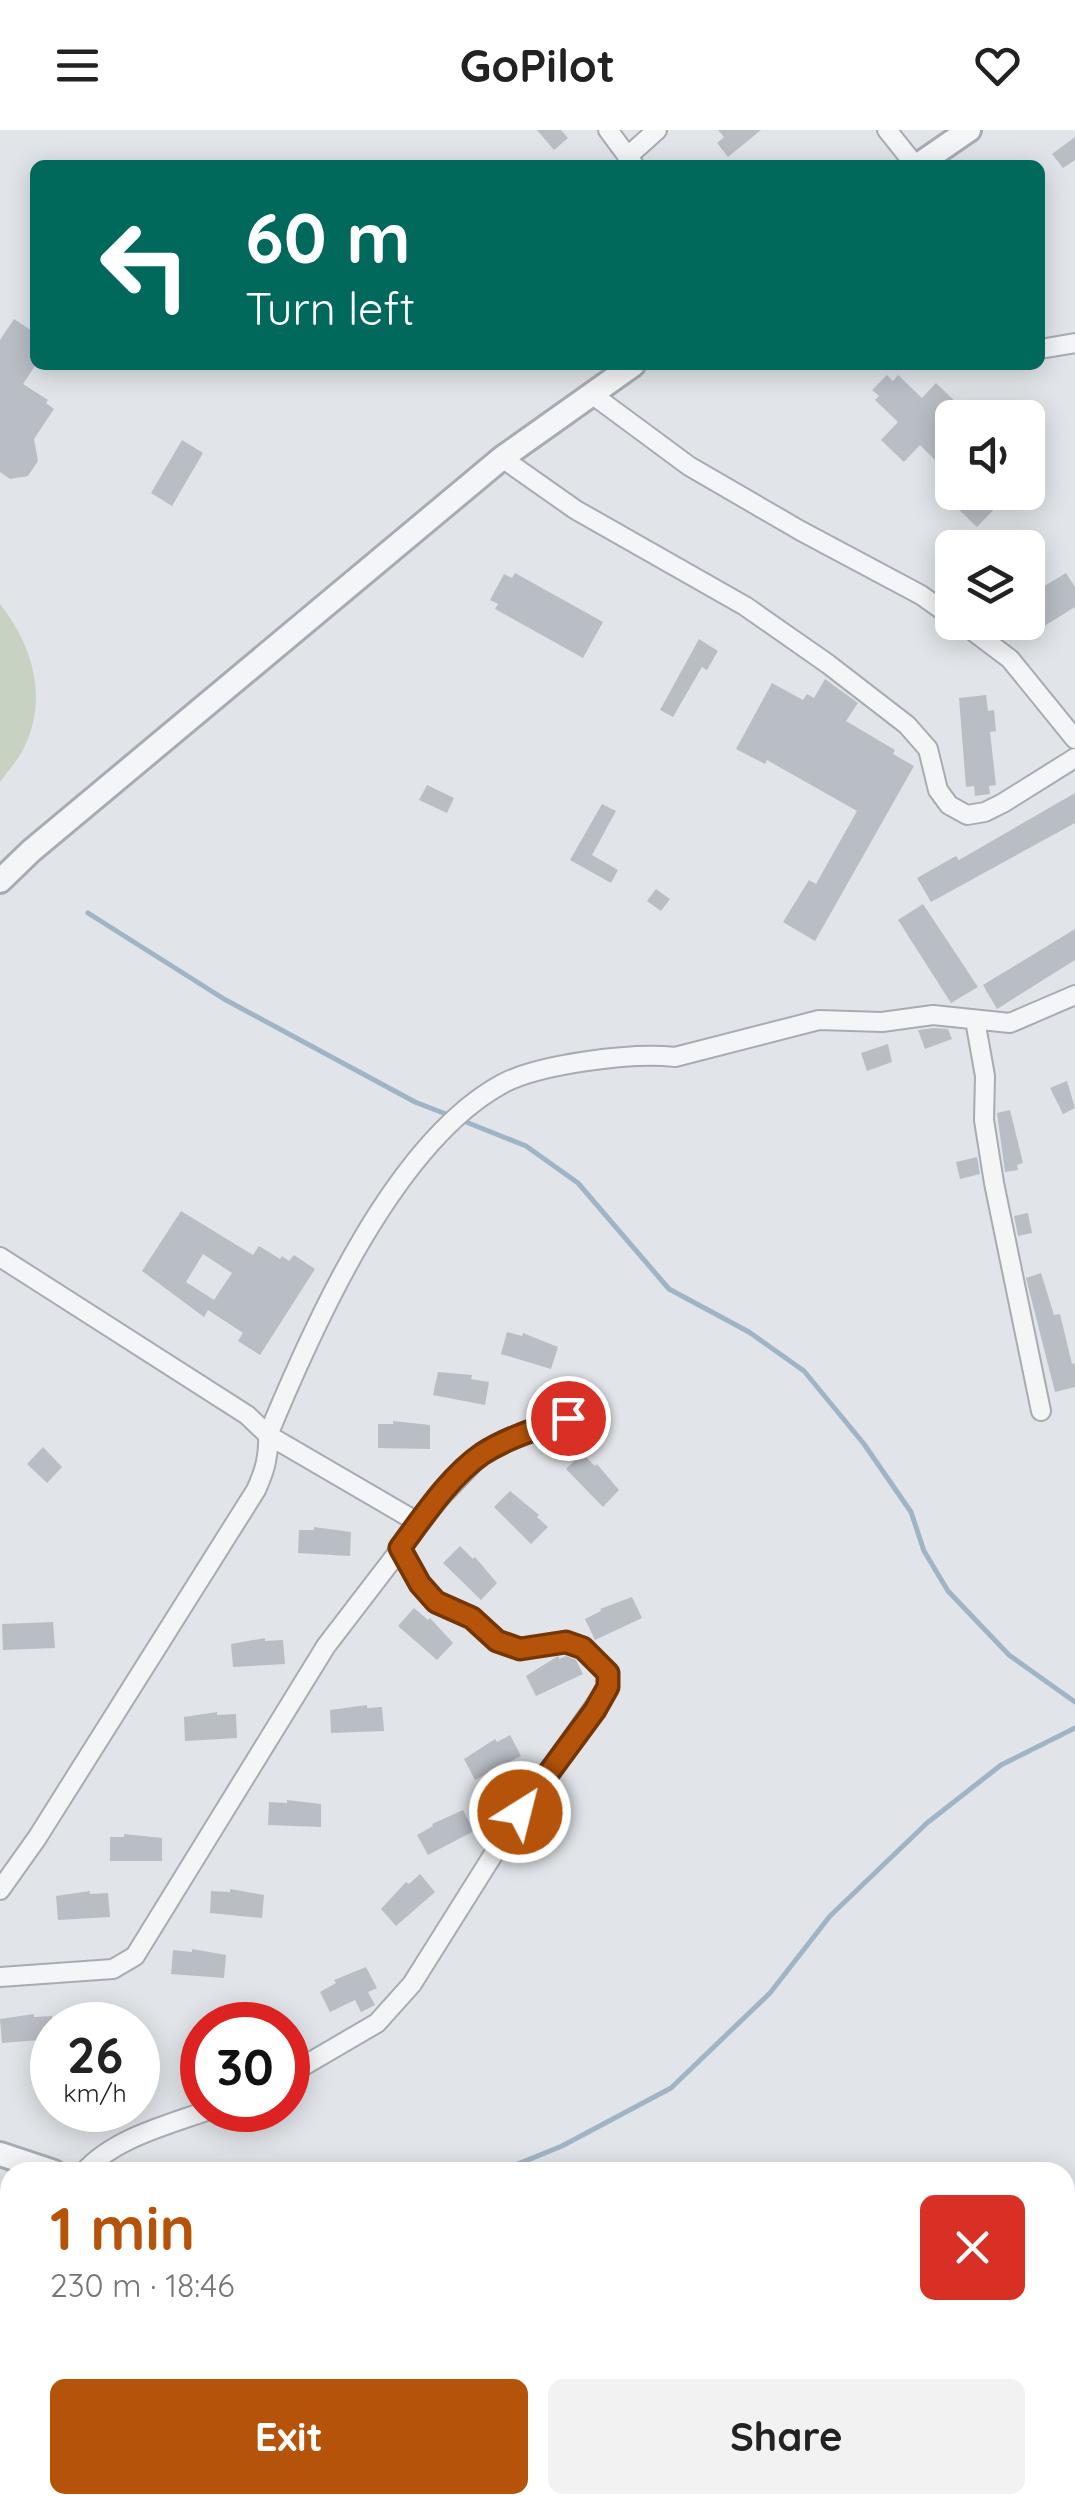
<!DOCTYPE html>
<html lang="en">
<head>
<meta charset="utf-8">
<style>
  body { margin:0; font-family:Quicksand,sans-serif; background:#f2f2f2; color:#222; height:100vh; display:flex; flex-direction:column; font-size:38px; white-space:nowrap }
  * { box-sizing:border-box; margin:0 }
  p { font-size:32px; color:#767676 }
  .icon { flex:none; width:55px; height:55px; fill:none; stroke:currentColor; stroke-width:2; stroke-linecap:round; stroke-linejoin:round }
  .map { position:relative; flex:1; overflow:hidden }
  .sheet { position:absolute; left:0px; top:2032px; width:1075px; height:352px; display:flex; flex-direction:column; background:#fff; border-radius:30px 30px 0 0; box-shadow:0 5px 25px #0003 }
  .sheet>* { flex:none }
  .banner { position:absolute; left:30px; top:30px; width:1015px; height:210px; border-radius:15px; box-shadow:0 5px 25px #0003; background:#00695c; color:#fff; overflow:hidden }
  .fabs { position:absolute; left:935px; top:270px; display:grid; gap:20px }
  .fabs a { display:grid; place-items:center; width:110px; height:110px; border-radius:15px; background:#fff; box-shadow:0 5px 25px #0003; font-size:50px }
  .speed { position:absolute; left:30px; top:1872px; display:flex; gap:20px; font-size:50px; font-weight:700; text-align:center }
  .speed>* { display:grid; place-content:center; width:130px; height:130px; border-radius:50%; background:#fff; box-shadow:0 5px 25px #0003; line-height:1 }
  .speed small { font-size:25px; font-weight:400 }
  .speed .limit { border:15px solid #d22; background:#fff; color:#111 }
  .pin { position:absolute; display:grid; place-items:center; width:85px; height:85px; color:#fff; margin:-42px; border:5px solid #fff; border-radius:50%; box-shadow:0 2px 10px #0007 }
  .me { position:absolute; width:110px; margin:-55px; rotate:36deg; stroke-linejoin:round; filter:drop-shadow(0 0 8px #0008) }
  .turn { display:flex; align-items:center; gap:35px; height:210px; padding:0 50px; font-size:45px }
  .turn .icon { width:130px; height:130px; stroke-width:2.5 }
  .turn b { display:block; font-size:70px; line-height:85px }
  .round { display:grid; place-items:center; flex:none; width:105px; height:105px; border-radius:15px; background:#f2f2f2 }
  .head { display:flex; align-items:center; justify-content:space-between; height:170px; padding:0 50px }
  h1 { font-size:60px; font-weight:700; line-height:75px; color:#b45309 }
  .button { display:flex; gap:20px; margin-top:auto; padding:20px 50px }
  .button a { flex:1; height:115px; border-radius:15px; background:#b45309; color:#fff; font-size:40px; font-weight:700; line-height:115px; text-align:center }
  .button a+a { background:#f2f2f2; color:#222 }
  header { display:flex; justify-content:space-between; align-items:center; height:130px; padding:0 50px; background:#fff; font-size:45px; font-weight:700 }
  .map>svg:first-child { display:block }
</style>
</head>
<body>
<header><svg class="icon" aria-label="menu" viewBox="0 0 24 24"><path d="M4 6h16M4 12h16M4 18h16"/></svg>GoPilot<svg class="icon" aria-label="heart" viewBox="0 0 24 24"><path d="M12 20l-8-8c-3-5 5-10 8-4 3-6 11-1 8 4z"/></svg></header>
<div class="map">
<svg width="1075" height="2383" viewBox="0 0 1075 2383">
  <rect width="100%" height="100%" fill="#e1e5e9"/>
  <!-- green -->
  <path fill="#c8d2c3" d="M0,474c33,42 49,95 23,146 -6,11 -16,22 -23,32z"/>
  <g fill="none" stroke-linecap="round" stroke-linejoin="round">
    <!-- stream -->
    <path stroke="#9fb5c6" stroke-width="5" d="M88,783l136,86 191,103 36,14
      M461,990l65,26 52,37 91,106 80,43 55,39 60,73 47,68 13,39 24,40 61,64 66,47
      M498,2042l64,-26 109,-58 99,-95 60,-77 97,-93 74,-58 74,-37
      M0,2190l10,-7"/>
  </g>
  <!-- building -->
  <path fill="#b9bec5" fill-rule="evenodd" d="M537,0h24l7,8 -14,12z
    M718,0h43l-33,27 -11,-14 7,-6z
    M1075,7v23l-12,8 -11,-14z
    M14,189l21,14v33l-12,18 25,16 -2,3 8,6 -20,30 4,22 -10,15 -18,3 -10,-7v-132z
    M887,245l6,6 5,-6 24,23 14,-15 26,25 -18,19 8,9v6l-17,18 -15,-15 -16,17 -23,-22 17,-18 -23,-22 4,-4 -7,-6z
    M182,310l21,13 -31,53 -21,-13z
    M968,362h22l11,10 -24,25 -22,-21z
    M515,443l88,49 -20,36 -88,-49 3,-5 -8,-4 14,-26 8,4z
    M1066,443l9,14v20l-42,26 -5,-9v-28z
    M699,509l19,12 -11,19 -5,-3 -29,50 -13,-7z
    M825,549l33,24 -12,18 49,29 -2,4 21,12 -99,175 -32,-19 26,-42 7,4 41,-73 -90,-51 -2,4 -29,-15 36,-66 31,17 4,-6 7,4z
    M986,565l2,16 6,-1 2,21 -6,1 6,53 -7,1 1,8 -15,2 -1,-10 -8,1 -7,-89z
    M427,655l27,13 -7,15 -28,-13z
    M1075,663v30l-144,79 -14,-24 39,-22 3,4z
    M602,674l14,7 -24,44 26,15 -7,13 -41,-23z
    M656,759l14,10 -9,12 -14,-10z
    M923,774l55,83 -27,16 -53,-83z
    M1075,799v31l-78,49 -14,-24z
    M933,898l15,1 4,10 -27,10 -7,-19z
    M888,914l4,18 -25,9 -6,-18z
    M1067,951l8,27 -12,6 -13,-26z
    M1010,980l13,53 -6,2 1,5 -13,2 -8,-59z
    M977,1027l3,17 -20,5 -4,-17z
    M181,1081l72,44 6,-9 21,13 2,-3 7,5 5,-6 21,14 -55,86 -22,-14 5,-8 -35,-23 -4,7 -62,-46zM203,1124l29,19 -18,27 -28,-18z
    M1028,1083l4,20 -14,3 -4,-20z
    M1041,1143l13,42 6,-1 12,50 3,-1v24l-20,5 -29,-114z
    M507,1202l15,4 1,-3 35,14 -7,22 -50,-15z
    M438,1242l34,3 -1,4 18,3 -4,23 -52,-10z
    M393,1291l37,4v24l-52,-1v-24h15z
    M43,1317l19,20 -15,16 -20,-19z
    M582,1323l13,13 2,-2 22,26 -16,17 -37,-38z
    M510,1361l29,24 -2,2 11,10 -17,17 -37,-37z
    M314,1397l37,5 -1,24 -52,-3 1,-23h15z
    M460,1416l13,13 2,-2 22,26 -16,17 -38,-37z
    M632,1467l10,21 -47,22 -10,-21 16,-8 -1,-2z
    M414,1478l14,12 2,-2 23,25 -16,17 -39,-34z
    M53,1492l2,26 -52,2 -1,-26z
    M265,1508v3l18,-1 2,24 -52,3 -2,-23z
    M558,1526l1,3 7,-3 10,4 7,14 -47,22 -10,-20z
    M367,1575v3l15,-1 2,24 -53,2 -1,-23z
    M217,1582v3l19,-1 1,24 -52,3 -1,-24z
    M510,1605l11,21 -46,24 -11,-21 31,-20 2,3z
    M287,1670l34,4v23l-53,-2 1,-23 18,1z
    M463,1680l11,21 -46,24 -11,-20 16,-9 -1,-2z
    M124,1704l38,4v23h-52v-24h14z
    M420,1744l15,18 -39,34 -15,-17 25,-27 3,2z
    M230,1759l34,6 -2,23 -52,-5 1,-22 19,1z
    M90,1761v3l18,-1 2,24 -52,3 -2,-24z
    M192,1819l34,6 -2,23 -53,-4 2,-24 19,2z
    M366,1837l11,21 -9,4 7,13 -14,7 -6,-12 -25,12 -10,-20 16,-9 -2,-3z
    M34,1884v3l18,-1v23l-50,4 -2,-24z"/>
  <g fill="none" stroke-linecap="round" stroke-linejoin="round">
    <defs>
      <path id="minor" d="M608,0l26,35
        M887,0l28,35
        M627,27l30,-27
        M1040,219l35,-6
        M593,265l96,71 112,65 120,64 31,22
        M502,328l74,52 169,96 83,58 79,61 21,24 10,41 11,15 18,10 18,-3 18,-9 72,-45
        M961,492l49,37 65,80
        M975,890l10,56 -1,44 10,63 47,228
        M0,1127l247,158 21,20c1,21 -3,35 -12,55l-219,348 -37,52
        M419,1393l-151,-88c46,-111 126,-292 234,-351 37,-20 131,-32 173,-27l144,-37 63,2 51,-7 77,8 65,-28
        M0,1847l113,-8 22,-13 191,-310 112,-146 43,-45 30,-16 86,-32
        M288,1945l89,-52 35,-39 108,-172 88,-125v-14l-25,-24 -17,-7 -46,7 -23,-8 -25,-24 -35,-16 -17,-17 -20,-35
        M84,2042c30,-34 84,-47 125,-62
        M805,2375l11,8"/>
      <path id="tertiary" d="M918,35l51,-35
        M0,751l31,-30 471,-393 131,-93
        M0,2024l54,18
        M256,2375l1,8"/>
    </defs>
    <!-- minor casing -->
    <use href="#minor" stroke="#a7acb3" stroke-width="22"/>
    <!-- tertiary casing -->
    <use href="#tertiary" stroke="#a7acb3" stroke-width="28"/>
    <!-- minor -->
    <use href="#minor" stroke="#f4f5f7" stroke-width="18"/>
    <!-- tertiary -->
    <use href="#tertiary" stroke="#f4f5f7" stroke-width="22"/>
  </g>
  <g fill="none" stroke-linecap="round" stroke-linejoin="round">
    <defs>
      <path id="route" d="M520,1682l75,-102 13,-23v-14l-25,-25 -17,-6 -46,7 -23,-8 -25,-23 -36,-16 -16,-18 -20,-36c23,-31 49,-71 82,-94 26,-17 58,-26 86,-36"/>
    </defs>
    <!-- route casing -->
    <use href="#route" stroke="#753606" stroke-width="25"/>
    <!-- route -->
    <use href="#route" stroke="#b45309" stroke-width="18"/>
  </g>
</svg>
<div class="fabs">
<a><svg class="icon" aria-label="sound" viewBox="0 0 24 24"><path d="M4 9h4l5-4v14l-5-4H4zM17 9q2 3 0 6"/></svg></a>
<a><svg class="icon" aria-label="layers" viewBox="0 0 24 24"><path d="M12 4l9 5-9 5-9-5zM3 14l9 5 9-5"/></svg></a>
</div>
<div class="speed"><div>26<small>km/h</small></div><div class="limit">30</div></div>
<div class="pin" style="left:568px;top:1288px;background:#d93025"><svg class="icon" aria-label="arrive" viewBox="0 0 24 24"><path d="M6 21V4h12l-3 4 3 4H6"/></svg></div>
<svg class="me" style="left:520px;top:1682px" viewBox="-20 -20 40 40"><circle r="17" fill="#b45309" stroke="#fff" stroke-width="3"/><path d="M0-11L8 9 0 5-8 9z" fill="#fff"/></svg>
<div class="banner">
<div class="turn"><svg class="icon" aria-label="left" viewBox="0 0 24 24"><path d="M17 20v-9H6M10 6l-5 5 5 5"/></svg><div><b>60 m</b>Turn left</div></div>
</div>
<section class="sheet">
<div class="head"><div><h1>1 min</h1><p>230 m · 18:46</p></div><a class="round" style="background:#d93025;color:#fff"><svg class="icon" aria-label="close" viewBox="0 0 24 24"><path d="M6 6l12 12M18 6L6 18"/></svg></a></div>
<div class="button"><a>Exit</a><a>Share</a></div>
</section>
</div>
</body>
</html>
